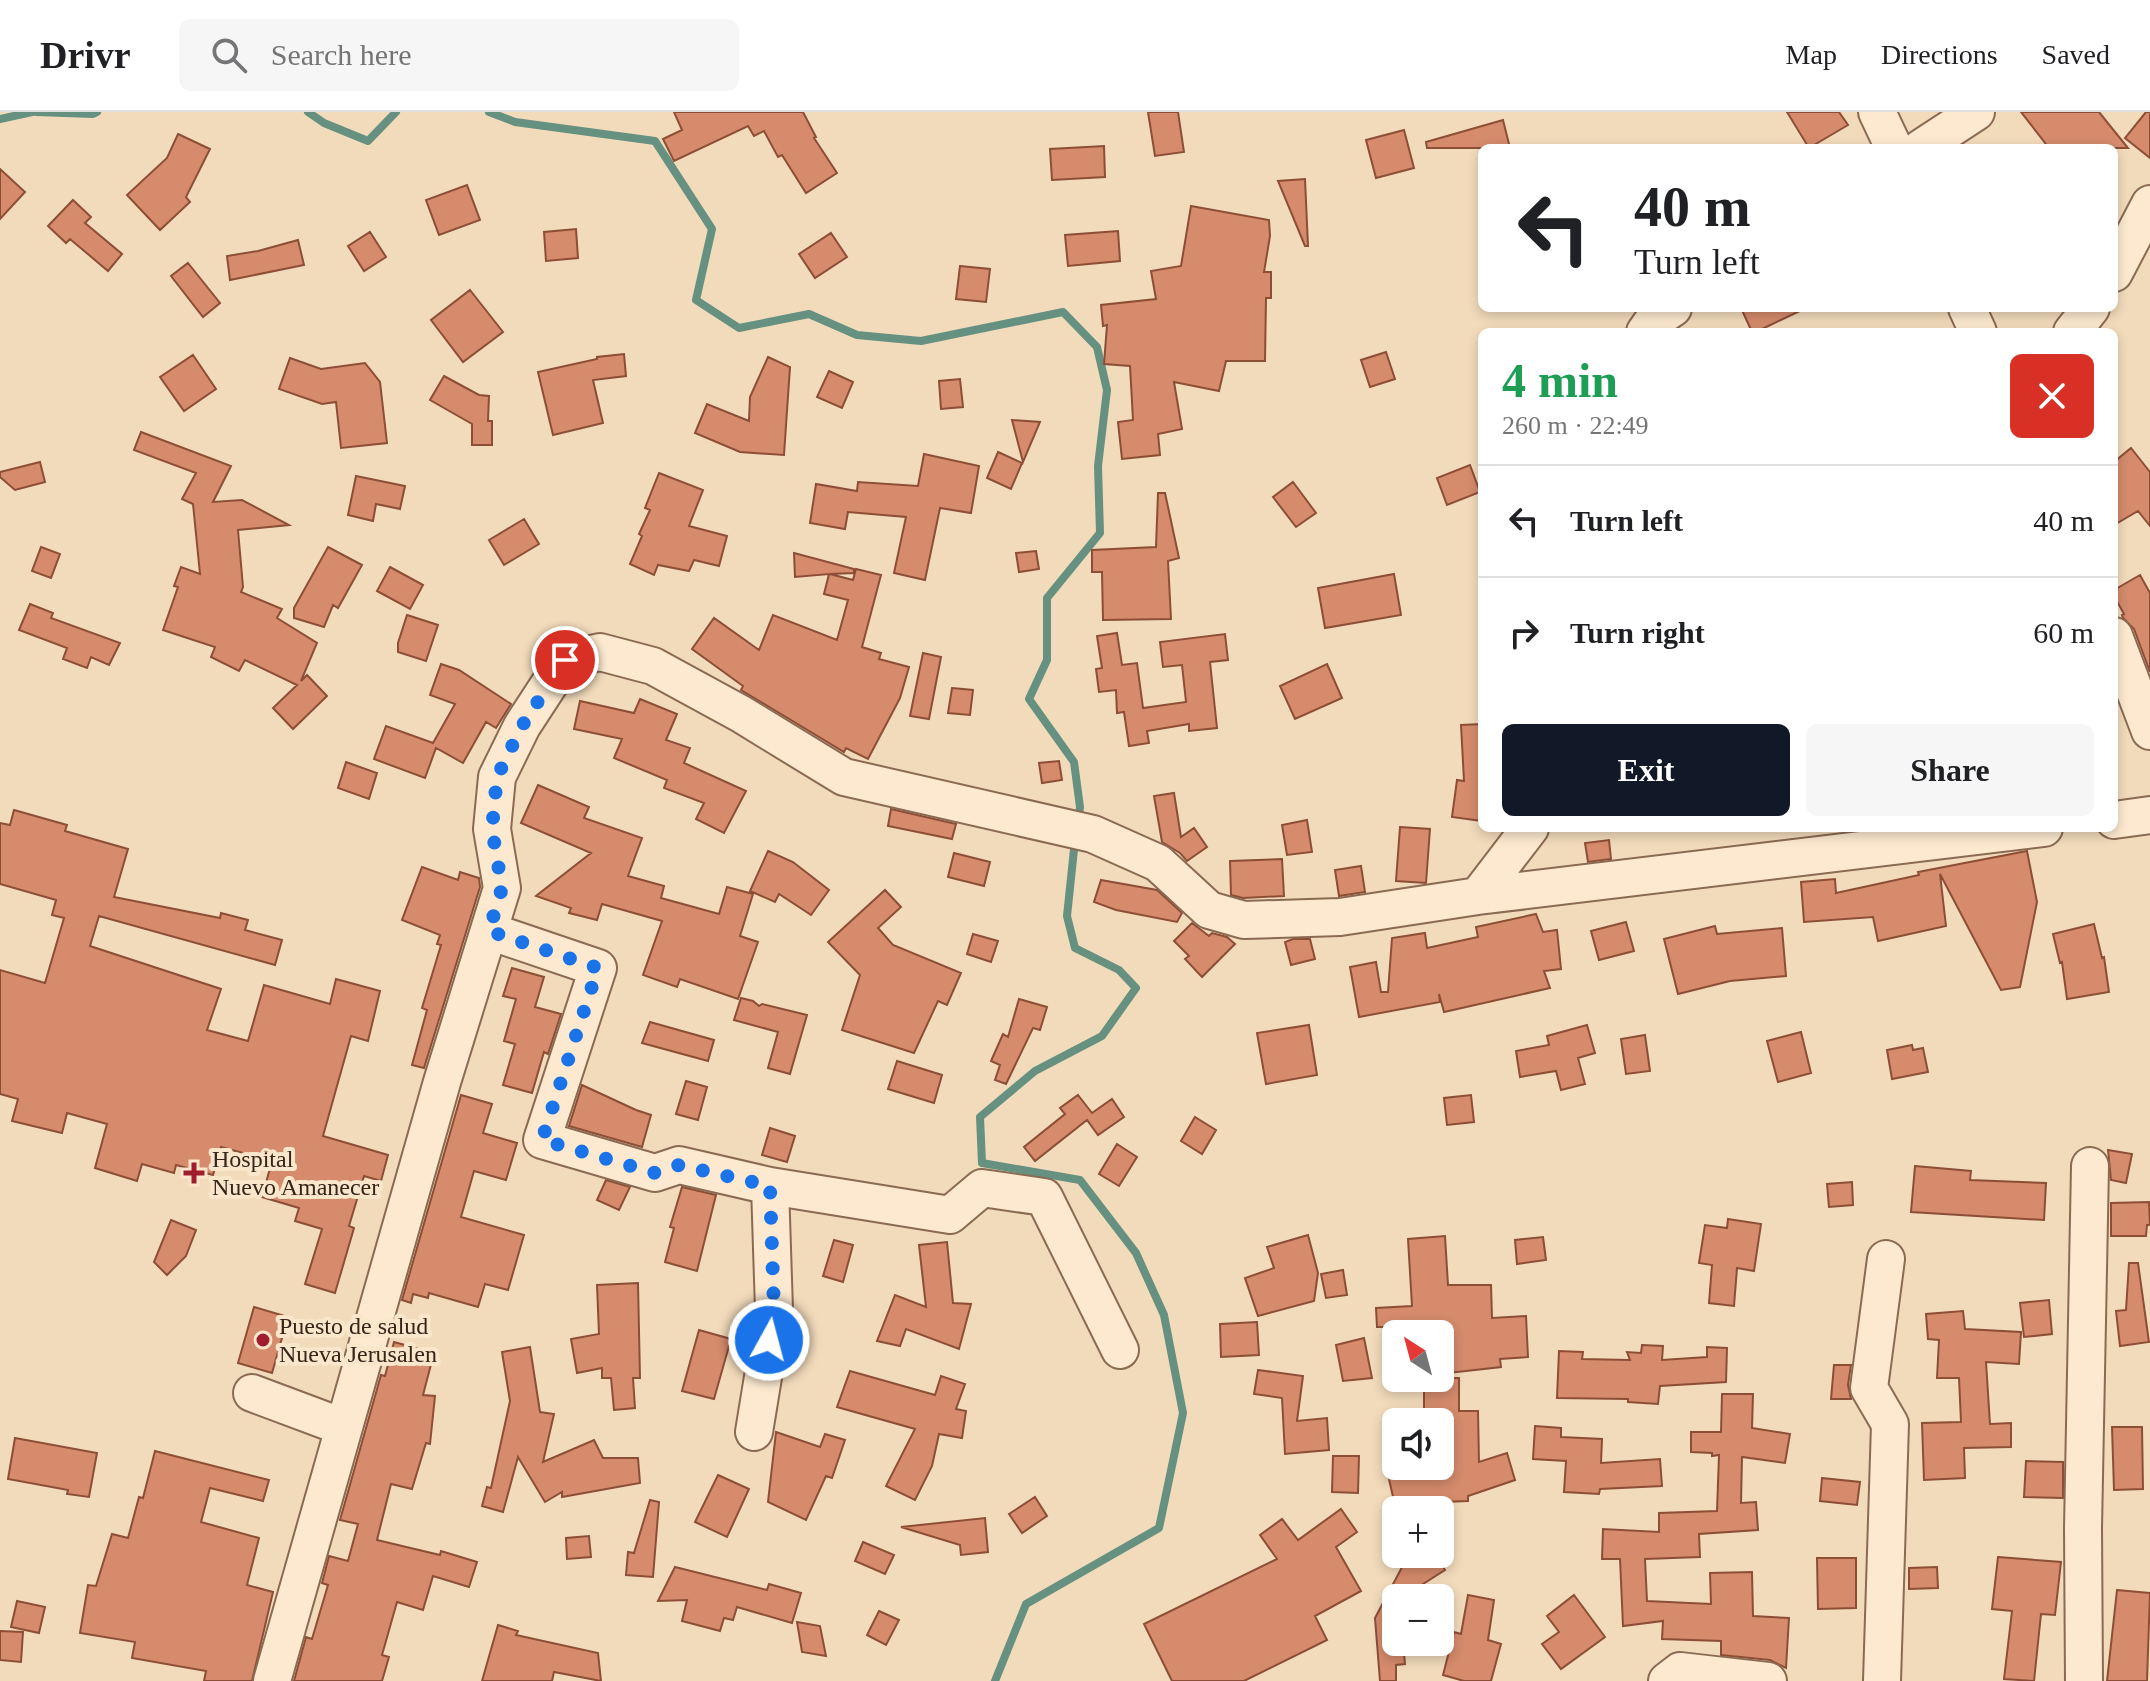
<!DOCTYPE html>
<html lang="en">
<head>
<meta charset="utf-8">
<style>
  body { margin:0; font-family:Georgia,serif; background:#f6f6f6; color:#202124; height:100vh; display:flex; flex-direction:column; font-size:30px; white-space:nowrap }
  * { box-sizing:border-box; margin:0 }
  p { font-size:26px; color:#757577 }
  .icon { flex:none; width:44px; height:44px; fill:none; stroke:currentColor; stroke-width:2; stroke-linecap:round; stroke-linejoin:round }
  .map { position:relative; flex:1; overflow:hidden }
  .side { position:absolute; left:1478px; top:216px; width:640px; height:504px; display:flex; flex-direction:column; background:#fff; border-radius:12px; box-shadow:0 4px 12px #0003 }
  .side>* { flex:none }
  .banner { position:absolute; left:1478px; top:32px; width:640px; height:168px; border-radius:12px; box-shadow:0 4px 12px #0003; background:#fff; color:#202124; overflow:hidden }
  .needle { width:52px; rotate:324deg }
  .fabs { position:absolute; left:1382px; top:1208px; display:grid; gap:16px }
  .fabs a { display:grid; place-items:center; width:72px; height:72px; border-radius:12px; background:#fff; box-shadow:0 4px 12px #0003; font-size:40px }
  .pin { position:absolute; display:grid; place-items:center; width:68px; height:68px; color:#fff; margin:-34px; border:4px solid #fff; border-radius:50%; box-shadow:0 2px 8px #0007 }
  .me { position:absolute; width:88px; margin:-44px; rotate:7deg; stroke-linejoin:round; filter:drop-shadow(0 0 6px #0008) }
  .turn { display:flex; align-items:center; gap:28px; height:168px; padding:0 24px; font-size:36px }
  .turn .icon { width:104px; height:104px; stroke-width:2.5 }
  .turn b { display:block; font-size:56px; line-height:68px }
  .round { display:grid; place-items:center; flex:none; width:84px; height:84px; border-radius:12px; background:#f6f6f6 }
  .overview { display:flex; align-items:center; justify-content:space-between; height:136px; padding:0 24px }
  h1 { font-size:48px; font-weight:700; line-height:60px; color:#1e9e55 }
  .action { display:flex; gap:16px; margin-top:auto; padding:16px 24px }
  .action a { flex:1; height:92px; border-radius:12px; background:#111827; color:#fff; font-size:32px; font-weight:700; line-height:92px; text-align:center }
  .action a+a { background:#f6f6f6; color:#202124 }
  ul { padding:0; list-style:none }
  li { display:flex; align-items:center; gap:24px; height:112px; padding:0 24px; border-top:2px solid #e0e0e0 }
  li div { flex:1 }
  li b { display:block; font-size:30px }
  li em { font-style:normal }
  header { display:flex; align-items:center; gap:48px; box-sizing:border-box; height:112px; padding:0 40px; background:#fff; border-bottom:2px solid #e0e0e0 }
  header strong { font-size:38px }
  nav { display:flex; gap:44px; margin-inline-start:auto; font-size:28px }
  .search { width:560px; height:72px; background:#f6f6f6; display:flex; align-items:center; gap:20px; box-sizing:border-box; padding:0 28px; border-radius:12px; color:#757577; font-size:30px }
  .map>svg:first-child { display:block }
</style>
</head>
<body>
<header>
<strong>Drivr</strong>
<div class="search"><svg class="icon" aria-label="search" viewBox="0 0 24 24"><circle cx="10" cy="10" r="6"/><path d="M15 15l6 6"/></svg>Search here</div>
<nav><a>Map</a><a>Directions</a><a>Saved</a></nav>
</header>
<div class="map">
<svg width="2150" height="1569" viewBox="0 0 2150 1569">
  <rect width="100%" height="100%" fill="#f2dbbb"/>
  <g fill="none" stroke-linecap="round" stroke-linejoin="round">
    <!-- stream -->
    <path stroke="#669181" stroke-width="8" d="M36,0l57,2 4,-2
      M308,0l16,11 44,18 28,-29
      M489,0l26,10 140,19 57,88 -16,71 43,28 70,-14 48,21 64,6 142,-29 34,35 10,43 -9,76 2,67 -53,65v62l-18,39 45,63 6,45 -2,16
      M0,7l32,-7
      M995,1569l31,-77 133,-76 24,-115 -19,-98 -28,-62 -56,-73 -98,-17 -2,-46 55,-46 67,-35 34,-48 -17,-18 -44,-22 -8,-32 8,-76"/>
  </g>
  <!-- building -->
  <path fill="#d58b6c" stroke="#8d4e36" stroke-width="2" d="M674,0h129l13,25 -2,1 23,35 -31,20 -24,-38 -4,2 -14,-26 -10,5 -6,-10 -74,35 -11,-22 19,-9z
    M1148,0h30l6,40 -29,4z
    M1787,0h52l9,13 -39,23z
    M2021,0h78l29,36h-79z
    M2146,0h4v46l-25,-20z
    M1503,8l7,28h-83l-1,-6z
    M1404,18l10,38 -38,10 -10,-38z
    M178,22l32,15 -24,48 4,5 -30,28 -33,-35 40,-37z
    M1104,34l1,31 -53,3 -2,-31z
    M0,57l25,23 -25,27z
    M1305,67l3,67h-3l-27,-65z
    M467,73l13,35 -41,15 -13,-35z
    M73,88l18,17 -6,6 37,31 -14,17 -38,-32 -4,4 -18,-17z
    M1191,94l78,14 1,16 -6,36h7v26h-5l-1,63h-39l-7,30 -45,-9 8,47 -24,5 2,21 -38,4 -4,-37 15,-2 -3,-54 -26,-2 3,-39 -4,1 -2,-21 55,-6 -5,-28 30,-5z
    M576,117l2,29 -32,3 -2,-29z
    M1118,119l2,30 -52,5 -3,-31z
    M370,120l16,25 -22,14 -16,-25z
    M831,121l16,24 -32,21 -16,-24z
    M298,128l6,25 -74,15 -3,-24 31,-5z
    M188,151l32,40 -17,14 -32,-41z
    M960,154l30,3 -4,33 -30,-3z
    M470,178l33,42 -40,30 -32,-42z
    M1741,196h65l-50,24h-4z
    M1386,240l9,27 -25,8 -9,-27z
    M624,242l2,22 -33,4 10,43 -50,12 -15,-63 59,-13v-2z
    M193,243l23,34 -32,22 -24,-34z
    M768,245l22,10 -6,88 -44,-3 -45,-19 12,-29 42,17 1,-24z
    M290,246l31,11 44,-6 15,19 7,61 -46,5 -5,-46 -14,2 -43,-15z
    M829,259l24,11 -11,26 -25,-11z
    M444,264l35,19 10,1 -1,25h4v24h-20v-21l-42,-24z
    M960,267l3,28 -22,2 -2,-28z
    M1012,308l28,2 -17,40z
    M141,320l90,34 -18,36 29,-2 47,25 -51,5 5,57 -2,5 41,17 -5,9 40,25 -16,38 6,-6 20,21 -34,33 -20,-21 24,-23 -52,-25 -6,11 -28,-14 4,-10 -52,-17 15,-43 -4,-1 7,-19 19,7 -7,-70 -11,-5 14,-26 -62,-23z
    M2131,336l19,24v54l-12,-15 -24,14v-63z
    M998,340l24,11 -11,26 -24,-11z
    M924,342l55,12 -8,47 -31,-5 -15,72 -31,-7 12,-56 -58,-5 -3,17 -35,-6 6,-39 41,7 1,-9 60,4z
    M40,350l5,20 -30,8 -15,-13v-5z
    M1470,353l10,27 -33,13 -10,-27z
    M659,361l44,17 -14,36 38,10 -8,30 -25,-6 -5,11 -31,-6 -4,10 -24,-11 12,-28 -3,-2 11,-24 -5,-2z
    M356,364l49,10 -5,23 -24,-5 -3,17 -25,-6z
    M1293,370l23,31 -20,14 -23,-30z
    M1158,381h7l14,65 -11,3 3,58 -68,1 -1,-48h-10v-22l64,-3z
    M524,407l15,25 -35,21 -15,-25z
    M41,435l19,7 -9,24 -19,-7z
    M328,435l34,18 -24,43 -5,-3 -9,22 -30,-9v-10z
    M1036,439l3,18 -20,3 -3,-19z
    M794,441l60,16v4l-24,1 23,6 3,-11 25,6 -19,72 19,6 -2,6 30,8 -9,31 -32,61 -22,-11 -2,4 -103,-62 2,-4 -51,-37 22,-31 45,32 14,-35 64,25 11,-40 -24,-6 5,-20 -34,3z
    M390,455l33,18 -13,24 -33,-18z
    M1394,462l7,41 -76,13 -7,-40z
    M2140,463l10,18v79l-16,-43 -11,-11 -1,-3 2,-1 -10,-18v-6z
    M30,492l23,9 -2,5 69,25 -11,22 -18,-8 -4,11 -24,-9 4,-11 -48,-18z
    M407,503l31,10 -12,36 -28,-9v-9z
    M1117,521l5,32 15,-2 6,45 43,-6 -4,-37 -19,2 -3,-25 65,-8 3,26 -18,2 7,66 -28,3v-7l-42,7 2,12 -20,3 -5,-34 -7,1 -1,-23 -17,2 -3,-23 6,-1 -5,-32z
    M923,541l18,4 -12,62 -19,-3z
    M441,552l18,6 52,34 -15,24 -10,-6 -23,41 -27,-15 -11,30 -51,-19 12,-33 47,17 22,-39 -25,-9z
    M1327,552l15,34 -47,21 -15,-33z
    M952,576l21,2 -3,25 -22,-2z
    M640,587l37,15 -11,26 24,8 -6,15 62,28 -22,42 -28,-14 8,-16 -40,-15 3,-8 -53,-22 8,-19 -48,-10 6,-28 54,12z
    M1482,612v97l-30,-4 5,-37 7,1 -3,-56z
    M1059,649l3,19 -20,3 -3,-20z
    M346,650l31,11 -8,26 -31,-11z
    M538,673l51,22 -5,11 58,20 -14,38 36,10 -3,12 58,16 8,-27 26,7 -13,42 18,6 -20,57 -58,-20 -3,8 -34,-12 19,-54 -60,-17 -5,16 -28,-7 2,-5 -35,-12 55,-43 -70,-30z
    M1174,681l7,44 13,-9 13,19 -20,14 -7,-8 -18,-11 -8,-46z
    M891,697l65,15 -4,15 -64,-13z
    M14,698l53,15 -2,6 63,18 -14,48 106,21 1,-5 27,7 -3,10 37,10 -7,25 -176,-49 -9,30 131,43 -14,41 41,11 16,-56 66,19 6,-25 44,12 -12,50 -17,-5 -28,100 65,19 -7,26 -17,-5 -15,50 5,2 -19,65 -30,-9 17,-55 -27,-8 4,-13 -37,-11 10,-36 -51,-14 -8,28 -37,-10 -2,8 -32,-9 -5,17 -42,-13 12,-44 -40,-11 -5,20 -50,-12 6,-22 -18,-5v-124l45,13 19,-65 -12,-3 4,-15 -56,-16v-61l10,2z
    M1307,708l5,32 -25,3 -5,-30z
    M1400,715l30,2 -4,54 -30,-2z
    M1609,728l2,19 -23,3 -3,-19z
    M768,739l25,11 36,28 -18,25 -32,-21 -4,8 -25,-11z
    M2027,739l10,51 -17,85 -19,3 -61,-116 6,52 -68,15 -5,-24 -69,5 -3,-40 34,-3 1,14 83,-18 -1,-3z
    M954,741l36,9 -6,24 -36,-9z
    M1282,747l2,37 -41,2 -12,-3 -1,-34z
    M1361,754l4,26 -26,4 -4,-26z
    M422,755l36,13 2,-8 19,6 1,9 -56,181 -12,-3 15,-55 -5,-2 19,-63 -4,-1 3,-9 -38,-15z
    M1101,768l56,10 25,23 -5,9 -61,-12 -22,-8z
    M885,778l16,17 -23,21 15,17 68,28 -14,32 -9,-4 -24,52 -72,-23 18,-55 -32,-33z
    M1536,802l7,18 14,-2 4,39 -17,2 6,17 -106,24 -5,-18 1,8 -81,15 -9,-50 26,-5 5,30h7l4,-54 33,-5 2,15 51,-11 -2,-10z
    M1626,810l8,29 -35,9 -8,-29z
    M1192,811l17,13 3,-3 15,4 8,7 -33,33 -17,-18 4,-3 -15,-15z
    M2094,812l8,34 2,-1 5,35 -42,7 -5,-37 -2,1 -7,-29z
    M1715,814l2,8 65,-6 4,48 -56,5 -52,13 -14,-55z
    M973,822l25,7 -7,21 -24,-8z
    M1293,827h17l5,20 -24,6 -6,-23z
    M512,856l32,9 -9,30 26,7 -13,40 -4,-2 -12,41 -29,-8 12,-41 -11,-3 12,-42 -13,-3z
    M741,886l12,3 6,5 3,-2 45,11 -17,59 -22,-6 10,-36 -44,-12z
    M1019,887l28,8 -7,23 -7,-2 -27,56 -11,-4 5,-15 -9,-4 12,-27 5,3z
    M650,910l64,18 -6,21 -66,-18z
    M1309,913l8,50 -51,9 -9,-51z
    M1587,913l8,28 -17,5 7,26 -24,6 -5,-19 -36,6 -4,-26 33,-6 -2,-9z
    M1801,920l10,41 -33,9 -11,-41z
    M1645,923l5,36 -24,3 -5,-35z
    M1912,933l1,5 10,-2 5,24 -36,7 -5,-29z
    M897,949l45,14 -8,28 -46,-14z
    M686,969l21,6 -9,33 -22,-6z
    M582,973l54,25 15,5 -9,32 -73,-21z
    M461,983l31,9 -9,29 34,10 -11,37 -32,-9 -13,46 63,18 -16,55 -23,-6 -7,23 -49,-14 -1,5 -15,-4 -2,9 -9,-3z
    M1078,983l14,18 20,-14 12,18 -26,18 -11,-15 -52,41 -11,-14 41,-33 -5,-6z
    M1471,983l3,27 -27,3 -3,-27z
    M1195,1005l21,13 -14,24 -21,-13z
    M770,1016l25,8 -8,26 -25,-7z
    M1117,1032l20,13 -18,29 -20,-12z
    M2108,1038l24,4 -6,29 -15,-3z
    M1915,1054l56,5 -1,9 76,3 -2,37 -133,-8z
    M606,1068l24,7 -11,23 -22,-10z
    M1852,1070l1,23 -24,2 -2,-23z
    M682,1075l34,8 -19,76 -32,-9 9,-34 -4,-1z
    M2149,1090l1,23h-3l-1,11h-35v-33z
    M1728,1107l33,5 -7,47 -17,-3 -3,38 -25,-3 3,-38 -13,-2 6,-38 22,3z
    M171,1108l25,10 -10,26 -19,19 -13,-13z
    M1308,1123l10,38 -4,28 -56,15 -13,-38 29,-10 -7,-21z
    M1445,1124l3,49h43l1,33 34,-2 2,41 -28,2 1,8 -61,7v-47h-63l-1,-19 36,-2 -4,-67z
    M1543,1125l3,23 -29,4 -2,-24z
    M834,1128l19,5 -10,37 -20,-6z
    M947,1130l6,61 18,1 -12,45 -53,-20 -6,17 -23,-5 18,-46 31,12 -7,-62z
    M2129,1151h9l11,79 -29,4 -4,-35 10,-1z
    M1343,1158l4,25 -21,3 -5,-24z
    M638,1171l2,95h-7l2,30 -21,2 -3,-32h-9v-10l-25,5 -6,-34 28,-5 -2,-49z
    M2049,1188l3,34 -28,3 -4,-34z
    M254,1195l34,10 -16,56 -34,-10z
    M1963,1199l2,18 56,3 -2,32 -33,-2 4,62 21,-1v24l-47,1 1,30 -41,2 -2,-57 39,-1 -2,-44h-22l2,-38 -11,-1 -2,-25z
    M1257,1210l2,33 -38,2 -1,-33z
    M699,1218l32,9 -17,60 -32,-8z
    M1364,1226l8,40 -29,3 -7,-36z
    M394,1230l40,11 -11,42 12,1 -5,48 -4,-1 -14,46 -21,-5 -14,56 63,15 1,-4 36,11 -8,25 -36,-11 -10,34 -26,-8 -15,53 7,2 -7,24h-88l12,-44 6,2 16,-54 -6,-2 7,-27 19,5 10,-37 -18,-4 41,-145 4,1z
    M1642,1233l21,1 -1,14 45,-3v-10l20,1 -1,34 -66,4 -2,18 -30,-2v-3l-71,-1 2,-47 24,1 -1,7 48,1 -3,-8 14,1z
    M530,1235l10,65 14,2 -11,48 51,-22 9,18h35l2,25 -78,14v-5l-17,10 -27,-45 -15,55 -21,-6 5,-19 4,1 19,-87 -8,-49z
    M1834,1253h17l-3,20 3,14h-20z
    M1258,1258l45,6 -6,45 30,-3 2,32 -44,4 -3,-56 -28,-4z
    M850,1259l85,24 6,-19 24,8 -9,25 10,2 -4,27 -23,-4 -7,32 -17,34 -29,-14 29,-57 -78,-22z
    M1424,1266h35v33h19l1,51 28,-9 8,27 -47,16v5l-51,2 2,7h-23l-10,-44h43l11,4v-48h-16z
    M1722,1282h31l-1,34 38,6 -5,29 -43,-6 -1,46 15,-1 2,28 -59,4 1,23 -55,2 2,42 64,3 -1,-31 42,-1 1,44 36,2 -3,50 -16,-8 -49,-5v-14l-59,-2 1,-18 -40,5 -3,-67h-18l1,-30 56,3v-19l58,-2 2,-56 -7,1v-3l-21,-1v-20h30z
    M1535,1314l26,2v9l41,2 -1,24 59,-4 2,27 -62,3 -1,5 -35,-2 2,-31 -33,-2z
    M2112,1315h30l1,62 -29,1z
    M776,1320l44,15 5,-13 20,6 -13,38 -6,-2 -20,44 -38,-18z
    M15,1326l82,15 -8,44 -22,-3 1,-4 -60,-11z
    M155,1339l114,29 -6,21 -53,-13 -9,34 58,16 -12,47 26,7 -21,89h-48l2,-10 -74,-13 3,-16 -55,-9 8,-48 8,1 16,-52 16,4 11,-41 4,1z
    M1333,1344h26l-1,37 -26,-1z
    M2026,1349l37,1v36l-39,-1z
    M718,1363l31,14 -22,48 -32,-15z
    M1822,1366l38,4 -3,23 -37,-4z
    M1035,1385l12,19 -25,17 -13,-19z
    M650,1388l9,2 -6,75 -27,-2 2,-23 6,1z
    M1341,1397l16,23 -21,15 25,44 -46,25 12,24 -83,41h-72l-28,-57 133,-65 -17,-24 22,-16 16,21z
    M985,1406l3,34 -27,3 -1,-10 -59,-18z
    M589,1424l2,21 -24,2 -1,-21z
    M863,1430l31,13 -9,19 -30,-13z
    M1409,1442h26l10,16 -44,28h-5v44h7l2,22 -9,1v16h-16l-5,-63z
    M1998,1445l63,5 -6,53 -14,-1 -7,67 -30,-2 8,-68 -20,-2z
    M1817,1446h39v50l-38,1z
    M675,1455l92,23 2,-6 32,9 -9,30 -55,-16 -4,13 -9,-2 -4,13 -38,-10 5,-21 -29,1z
    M1937,1455l1,21 -29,1v-21z
    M2117,1478l33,3 -3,88h-40z
    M1468,1483l26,5 -6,40 13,4 -10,37h-27l-21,-6 11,-43 7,2z
    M1574,1483l31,42 -44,32 -19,-25 17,-12 -12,-16z
    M17,1489l28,6 -6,26 -28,-6z
    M879,1499l20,9 -13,25 -19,-10z
    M797,1510l23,4 6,30 -24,-4z
    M498,1513l20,6 -2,4 82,18 3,28 -47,-9 -2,9h-70z
    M0,1519l23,1 -2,30 -21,-2z"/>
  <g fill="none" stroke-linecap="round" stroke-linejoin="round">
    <defs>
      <path id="minor" d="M1877,0l17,36
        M1921,36l55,-36
        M2114,161l36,-69
        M1967,196l11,24
        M1645,220l7,-10 21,-14
        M2072,220l19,-24
        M2114,524l36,95
        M2114,708l36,-5
        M1478,784l52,-68
        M489,819l109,37 -56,172 113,33 24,-8 91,21 180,29 32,-27 62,9 76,153
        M252,1281l91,34
        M754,1320l20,-122 -4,-124
        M272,1569l170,-599 60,-194 -10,-59 5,-52 25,-51 43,-66 35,-8 53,14 88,48 103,63 249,57 65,29 51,47 35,10 96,-3 138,-21 566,-68
        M1667,1569l13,-10 88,10
        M1882,1569l8,-257 -21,-36 17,-129
        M2084,1569l-1,-153 7,-362"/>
    </defs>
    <!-- minor casing -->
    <use href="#minor" stroke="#8b6a53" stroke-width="40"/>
    <!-- minor -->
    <use href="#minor" stroke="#fce9cf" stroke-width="36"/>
  </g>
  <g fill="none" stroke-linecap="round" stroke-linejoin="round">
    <!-- route -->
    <path stroke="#1a73e8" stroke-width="14" stroke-dasharray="0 25.2" d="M565,548l-43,66 -25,51 -5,52 10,59 -13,43 109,37 -56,172 113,33 24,-8 91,21 4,124 -5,30"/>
  </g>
  <!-- markers -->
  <g fill="#a01d2e" stroke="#f9e6cb" stroke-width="3">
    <path d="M190 1049h8v8h8v8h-8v8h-8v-8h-8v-8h8z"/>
    <circle cx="263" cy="1228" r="8"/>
  </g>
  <g text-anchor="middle" stroke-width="8" stroke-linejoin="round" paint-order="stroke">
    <!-- poi labels -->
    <g font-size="24" fill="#38251a" stroke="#f9e6cb" text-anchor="start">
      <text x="212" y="1055">Hospital<tspan x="212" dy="28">Nuevo Amanecer</tspan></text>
      <text x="279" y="1222">Puesto de salud<tspan x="279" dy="28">Nueva Jerusalen</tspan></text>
    </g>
  </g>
</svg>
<div class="fabs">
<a><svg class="needle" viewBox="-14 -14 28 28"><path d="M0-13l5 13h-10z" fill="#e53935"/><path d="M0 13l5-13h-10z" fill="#757577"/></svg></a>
<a><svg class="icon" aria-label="sound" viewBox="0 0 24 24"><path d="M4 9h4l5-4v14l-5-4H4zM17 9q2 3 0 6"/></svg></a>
<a>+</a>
<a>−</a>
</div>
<div class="pin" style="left:565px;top:548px;background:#d93025"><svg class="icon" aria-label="arrive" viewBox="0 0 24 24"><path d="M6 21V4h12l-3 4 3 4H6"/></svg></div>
<svg class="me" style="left:769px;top:1228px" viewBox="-20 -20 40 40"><circle r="17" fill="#1a73e8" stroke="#fff" stroke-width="3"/><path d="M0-11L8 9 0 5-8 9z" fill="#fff"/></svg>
<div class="banner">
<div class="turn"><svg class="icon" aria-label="left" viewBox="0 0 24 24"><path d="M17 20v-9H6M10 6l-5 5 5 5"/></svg><div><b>40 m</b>Turn left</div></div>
</div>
<section class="side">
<div class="overview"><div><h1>4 min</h1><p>260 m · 22:49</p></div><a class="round" style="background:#d93025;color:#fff"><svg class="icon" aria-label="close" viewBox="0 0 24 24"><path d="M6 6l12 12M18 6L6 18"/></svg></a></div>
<ul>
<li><svg class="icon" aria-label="left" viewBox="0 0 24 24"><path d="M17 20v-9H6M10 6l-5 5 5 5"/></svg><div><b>Turn left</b></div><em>40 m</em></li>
<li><svg class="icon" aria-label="right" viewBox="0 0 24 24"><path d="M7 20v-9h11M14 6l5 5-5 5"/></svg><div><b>Turn right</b></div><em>60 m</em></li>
</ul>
<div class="action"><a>Exit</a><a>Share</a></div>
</section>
</div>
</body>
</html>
